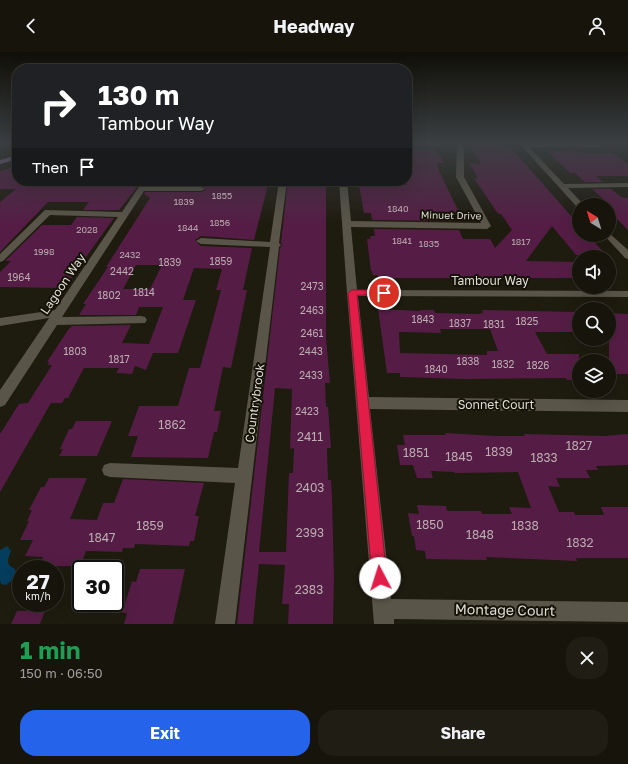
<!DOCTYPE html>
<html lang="en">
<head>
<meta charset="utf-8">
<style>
  body { margin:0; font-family:"Golos Text",sans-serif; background:#1f1d14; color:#f1f3f6; height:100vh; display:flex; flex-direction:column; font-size:15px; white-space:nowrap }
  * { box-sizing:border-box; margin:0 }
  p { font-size:13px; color:#9e9e9d }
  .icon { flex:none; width:22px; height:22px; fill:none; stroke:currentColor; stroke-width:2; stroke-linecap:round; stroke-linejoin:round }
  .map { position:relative; height:572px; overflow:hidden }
  .drawer { display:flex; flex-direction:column; background:#16140b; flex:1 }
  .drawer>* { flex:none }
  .hud { position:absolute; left:12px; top:12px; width:400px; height:122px; border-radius:16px; box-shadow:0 4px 16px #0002,0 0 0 1px #35332c; background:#202124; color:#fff; overflow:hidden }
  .needle { width:26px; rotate:322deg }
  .controls { position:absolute; left:572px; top:146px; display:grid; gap:8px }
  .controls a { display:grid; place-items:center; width:44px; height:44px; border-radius:50%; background:#16140b; box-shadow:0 4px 16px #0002,0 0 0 1px #35332c; font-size:20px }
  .speed { position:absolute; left:12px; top:508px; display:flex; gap:8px; font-size:20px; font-weight:700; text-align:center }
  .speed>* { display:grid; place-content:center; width:52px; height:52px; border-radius:50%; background:#16140b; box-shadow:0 4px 16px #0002,0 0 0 1px #35332c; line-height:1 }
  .speed small { font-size:10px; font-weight:400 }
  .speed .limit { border:2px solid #111; border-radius:6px; background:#fff; color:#111 }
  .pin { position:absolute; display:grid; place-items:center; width:34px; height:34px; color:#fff; margin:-17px; border:2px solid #fff; border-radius:50%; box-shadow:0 1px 4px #0007 }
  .me { position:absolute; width:44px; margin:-22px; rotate:355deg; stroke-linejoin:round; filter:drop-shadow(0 0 3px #0008) }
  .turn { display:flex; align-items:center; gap:14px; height:84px; padding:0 20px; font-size:18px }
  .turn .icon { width:52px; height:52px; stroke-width:2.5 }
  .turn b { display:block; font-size:28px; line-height:34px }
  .then { display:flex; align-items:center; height:38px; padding:0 20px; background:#0003; gap:8px; font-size:15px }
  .round { display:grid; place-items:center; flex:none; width:42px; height:42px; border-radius:16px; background:#1f1d14 }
  .summary { display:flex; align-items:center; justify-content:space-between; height:68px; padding:0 20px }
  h1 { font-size:24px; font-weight:700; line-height:30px; color:#1e9e55 }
  .action { display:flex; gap:8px; margin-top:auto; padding:8px 20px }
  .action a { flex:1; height:46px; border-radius:16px; background:#2563eb; color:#fff; font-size:16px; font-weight:700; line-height:46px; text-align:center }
  .action a+a { background:#1f1d14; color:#f1f3f6 }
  header { display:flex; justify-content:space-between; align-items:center; height:52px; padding:0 20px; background:#16140b; font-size:18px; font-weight:700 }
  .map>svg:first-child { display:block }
</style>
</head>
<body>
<header><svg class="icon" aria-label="back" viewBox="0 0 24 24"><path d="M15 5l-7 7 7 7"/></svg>Headway<svg class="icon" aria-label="person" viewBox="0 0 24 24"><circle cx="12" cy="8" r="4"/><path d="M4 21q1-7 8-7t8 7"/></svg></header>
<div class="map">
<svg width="628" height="572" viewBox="0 0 628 572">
  <rect width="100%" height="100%" fill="#1e1b0f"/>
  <!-- water -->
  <path fill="#053d5e" d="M7,494l4,5c-3,8 -6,13 4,18l1,4 -2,6 -8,6 -5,-1 -1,-4v-30z"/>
  <!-- building -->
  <path fill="#551d45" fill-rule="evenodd" d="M470,91h37l72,82v10h9l18,20h-30l-24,-29 -26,35 53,1v16h-201v-3h-5l-1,-4h-1l-4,-32h4l-1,-3h5l-1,-7 85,1 4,9h27l5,9 17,-18 -11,-16h-2l-3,-3 -22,-33h4l-9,-15 12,1 -11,-18h2z
    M407,98h29l8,13h-7l2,8 19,39 1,3h-4l1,2h-4l3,6 -83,-1 -1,-7h-7l-5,-28h48z
    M547,99l36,1 2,2 28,-1 15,11v12h-32l7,6h-18l-10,-9h-5z
    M17,114v15l30,1 3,4h68l7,-5 16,1 -22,28h-36l6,-8h-41l-48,50v-50l16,-13h-16v-18z
    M269,129l-15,59 -53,-4 -6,4 6,6 51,2 -9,42h4l-16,78 -8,-1 -9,44h7l-4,21h-3l-6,26 -77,-1 7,-21h-10l11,-30h39l11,-38h11l21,-78h-5l6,-21 -28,-1 -11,32h13l-18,53h-25l-7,17 -11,-4 -3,8 -16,-1 3,-5h-35l-16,30h-3l-3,5h-11l-51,89v-58l19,-30 9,-1 24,-38h-4l1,-3h-2l21,-32 4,-4 59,-1 -9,18 27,1 14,-37h-24l-3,8h-57l7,-11h-3l25,-37h-2l44,-69 -6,-4 1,-2h56l5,-2 -5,-4h-51l2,-4zM136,213h26l-12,24h-27z
    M288,129h38v157l4,45h-5l1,24h2l3,41h-4l1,32h3l1,17 2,80 -1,47h-45l1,-20h-7l3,-39 -26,-1 -6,60h-16l43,-376 2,-3 -1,-3zM275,336l17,1 -2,60 4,-1 -1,25h-4l-3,79h-27z
    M592,137h19l10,8 7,1v32l-19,-19v-6h-6l6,-1z
    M77,165l37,1 -50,70 -64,-1v-15l11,-11h-6l37,-36h29z
    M378,257l43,2 -1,-1h14l1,3 43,1 5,-1 -1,-3 97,2v13h-6l4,7h-42l12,22h32v26h-12l-1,-2 -99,1 -67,-2v-4h-13zM440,277h50l8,22h-11v4l-87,-2 -1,-21 42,1z
    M609,261l19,1v60h-15l-4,-6z
    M76,369h36l-15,35h-38l4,-7h-3l9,-20h3z
    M445,381l51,3h29l-1,-2 80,2 24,-2v31l-32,1 2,4h-12l4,8h-34l4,9 -12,-1 11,26h15l1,3h29l-3,-8h27v51h-52l1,3 -91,-4 1,3 -61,-1 -1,-8 -9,-1 -2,-14h-2l-4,-23 11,1 -2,-9 29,1 1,5h34l1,3h30l-3,-7 22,1 -13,-36 -63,1 -1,-1 -23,-1 2,7h-16l-4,-13h-13l-3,-20h8l-2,-10h43z
    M49,426h38l-17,41 27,1 6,-17h11l9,-24 81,4 -9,33h4l-5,25h-4l-1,5 -54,-2 -1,4h-11l-1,4 -36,-1 -4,11h-8l-1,4h-27l2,-4h-7l2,-5 -18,-1 8,-16h-13l9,-19h-2l5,-11h-3l12,-23h3z
    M140,517h45l-12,55h-49l3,-11h-5l10,-32 4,1z
    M17,559h28l-5,13h-29z"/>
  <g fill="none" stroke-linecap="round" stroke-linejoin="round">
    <!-- minor -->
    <path fill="#595548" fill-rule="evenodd" d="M407,91h55l2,6v28l27,49 -4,3 -136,-2 6,63 271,1v6l-270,-1 11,101 259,3v12l-258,-3 21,190 237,3v20l-234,-3v5h-20l-27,-331 -8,-112h8l4,40 130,2 -25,-46 1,-31h-50z
      M519,91l83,1v2l-2,1h-71l35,37 64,-1v4l-60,1 16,17h-5v2h-2z
      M48,129h76l-6,4h-68z
      M143,129h8l-4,6h54l4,2 -4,2h-57l-82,126 79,-1 4,1 2,3 -2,3 -88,2 -52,80 -5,2v-17l49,-72 -49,8v-8l55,-8 63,-93 -68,-2 -47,46 -3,1v-8l45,-44 77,2z
      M279,129h8l-8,62 2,2 -2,2 -44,377h-20l20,-141 -125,-6 -6,-2 -2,-5 2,-5 6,-2 128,5 32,-221 -69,-3 -5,-3 5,-3 69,4z
      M609,181l19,17v9l-3,-1 -21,-23h5z"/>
    <!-- major -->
    <path fill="#9477ab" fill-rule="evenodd" d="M17,103v4l-17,5v-4z"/>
  </g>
  <!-- sky -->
  <linearGradient id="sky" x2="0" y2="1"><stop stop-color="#100f08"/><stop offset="0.53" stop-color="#3b3f42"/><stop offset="1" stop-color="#3b3f42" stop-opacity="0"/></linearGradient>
  <rect width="628" height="171" fill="url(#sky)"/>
  <!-- route -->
  <path fill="#e11d48" stroke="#92132f" d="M352,238h32l4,3 -4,2h-27l30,283 -2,5 -5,2 -5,-2 -3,-5 -24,-285z"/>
  <g text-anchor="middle" stroke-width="4" stroke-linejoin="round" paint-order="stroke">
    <!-- far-number labels -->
    <g font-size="9" fill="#bcadb1">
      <text x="222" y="147">1855</text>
      <text x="184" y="153">1839</text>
      <text x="398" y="160">1840</text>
      <text x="220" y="174">1856</text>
      <text x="188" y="179">1844</text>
      <text x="87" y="181">2028</text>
      <text x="402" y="192">1841</text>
      <text x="521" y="193">1817</text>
      <text x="429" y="195">1835</text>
      <text x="44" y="203">1998</text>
      <text x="130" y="206">2432</text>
    </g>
    <!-- far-street labels -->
    <g font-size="10" fill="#dfddd5" stroke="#151207">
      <text transform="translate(451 163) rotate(1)" y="4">Minuet Drive</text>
    </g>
    <!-- number labels -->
    <g font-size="10" fill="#bcadb1">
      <text x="221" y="213">1859</text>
      <text x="170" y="214">1839</text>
      <text x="122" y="223">2442</text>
      <text x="19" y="229">1964</text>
      <text x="312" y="238">2473</text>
      <text x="144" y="244">1814</text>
      <text x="109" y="247">1802</text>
      <text x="312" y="262">2463</text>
      <text x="423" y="271">1843</text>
      <text x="527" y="273">1825</text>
      <text x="460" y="275">1837</text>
      <text x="494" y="276">1831</text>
      <text x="312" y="285">2461</text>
      <text x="75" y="303">1803</text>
      <text x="311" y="303">2443</text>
      <text x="119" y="311">1817</text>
      <text x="468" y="313">1838</text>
      <text x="503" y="316">1832</text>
      <text x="538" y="317">1826</text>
      <text x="436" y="321">1840</text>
      <text x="311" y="327">2433</text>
      <text x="307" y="363">2423</text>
    </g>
    <!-- street labels -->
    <g font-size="12" fill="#dfddd5" stroke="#151207">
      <text x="490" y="233">Tambour Way</text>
      <text transform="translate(63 232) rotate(-56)" y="4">Lagoon Way</text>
      <text transform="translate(255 351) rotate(-82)" y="4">Countrybrook</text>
      <text x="496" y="357">Sonnet Court</text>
    </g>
    <!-- near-number labels -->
    <g font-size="12" fill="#bcadb1">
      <text x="172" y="377">1862</text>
      <text x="310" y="389">2411</text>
      <text x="579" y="398">1827</text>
      <text x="499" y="404">1839</text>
      <text x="416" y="405">1851</text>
      <text x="459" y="409">1845</text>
      <text x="544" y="410">1833</text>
      <text x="310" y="440">2403</text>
      <text x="430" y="477">1850</text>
      <text x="150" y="478">1859</text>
      <text x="525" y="478">1838</text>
      <text x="310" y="485">2393</text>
      <text x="480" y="487">1848</text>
      <text x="102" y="490">1847</text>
      <text x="580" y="495">1832</text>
      <text x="309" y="542">2383</text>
    </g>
    <!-- near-street labels -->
    <g font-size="14" fill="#dfddd5" stroke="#151207">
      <text transform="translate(505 558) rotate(1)" y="5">Montage Court</text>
    </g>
  </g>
</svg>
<div class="controls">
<a><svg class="needle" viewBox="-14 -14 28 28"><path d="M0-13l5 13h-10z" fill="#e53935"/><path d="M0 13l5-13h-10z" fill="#9e9e9d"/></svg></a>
<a><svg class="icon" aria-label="sound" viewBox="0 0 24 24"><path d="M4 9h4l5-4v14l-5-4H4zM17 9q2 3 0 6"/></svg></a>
<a><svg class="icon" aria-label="search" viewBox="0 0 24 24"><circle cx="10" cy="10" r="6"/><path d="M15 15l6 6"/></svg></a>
<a><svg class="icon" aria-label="layers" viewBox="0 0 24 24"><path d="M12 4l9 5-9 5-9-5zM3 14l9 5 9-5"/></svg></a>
</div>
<div class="speed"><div>27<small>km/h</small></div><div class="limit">30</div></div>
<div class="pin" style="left:384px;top:241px;background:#d93025"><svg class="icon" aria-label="arrive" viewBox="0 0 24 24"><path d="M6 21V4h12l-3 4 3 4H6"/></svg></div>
<svg class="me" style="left:380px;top:526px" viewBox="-20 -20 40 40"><circle r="19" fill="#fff"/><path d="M0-13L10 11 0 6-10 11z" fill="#e11d48"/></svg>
<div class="hud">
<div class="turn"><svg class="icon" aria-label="right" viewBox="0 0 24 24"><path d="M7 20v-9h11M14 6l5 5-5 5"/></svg><div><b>130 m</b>Tambour Way</div></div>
<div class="then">Then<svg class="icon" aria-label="arrive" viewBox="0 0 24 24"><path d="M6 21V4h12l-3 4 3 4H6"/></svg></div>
</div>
</div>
<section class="drawer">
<div class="summary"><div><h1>1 min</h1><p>150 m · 06:50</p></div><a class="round"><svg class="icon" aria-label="close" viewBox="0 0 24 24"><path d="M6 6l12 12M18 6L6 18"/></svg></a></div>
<div class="action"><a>Exit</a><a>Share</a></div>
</section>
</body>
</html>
